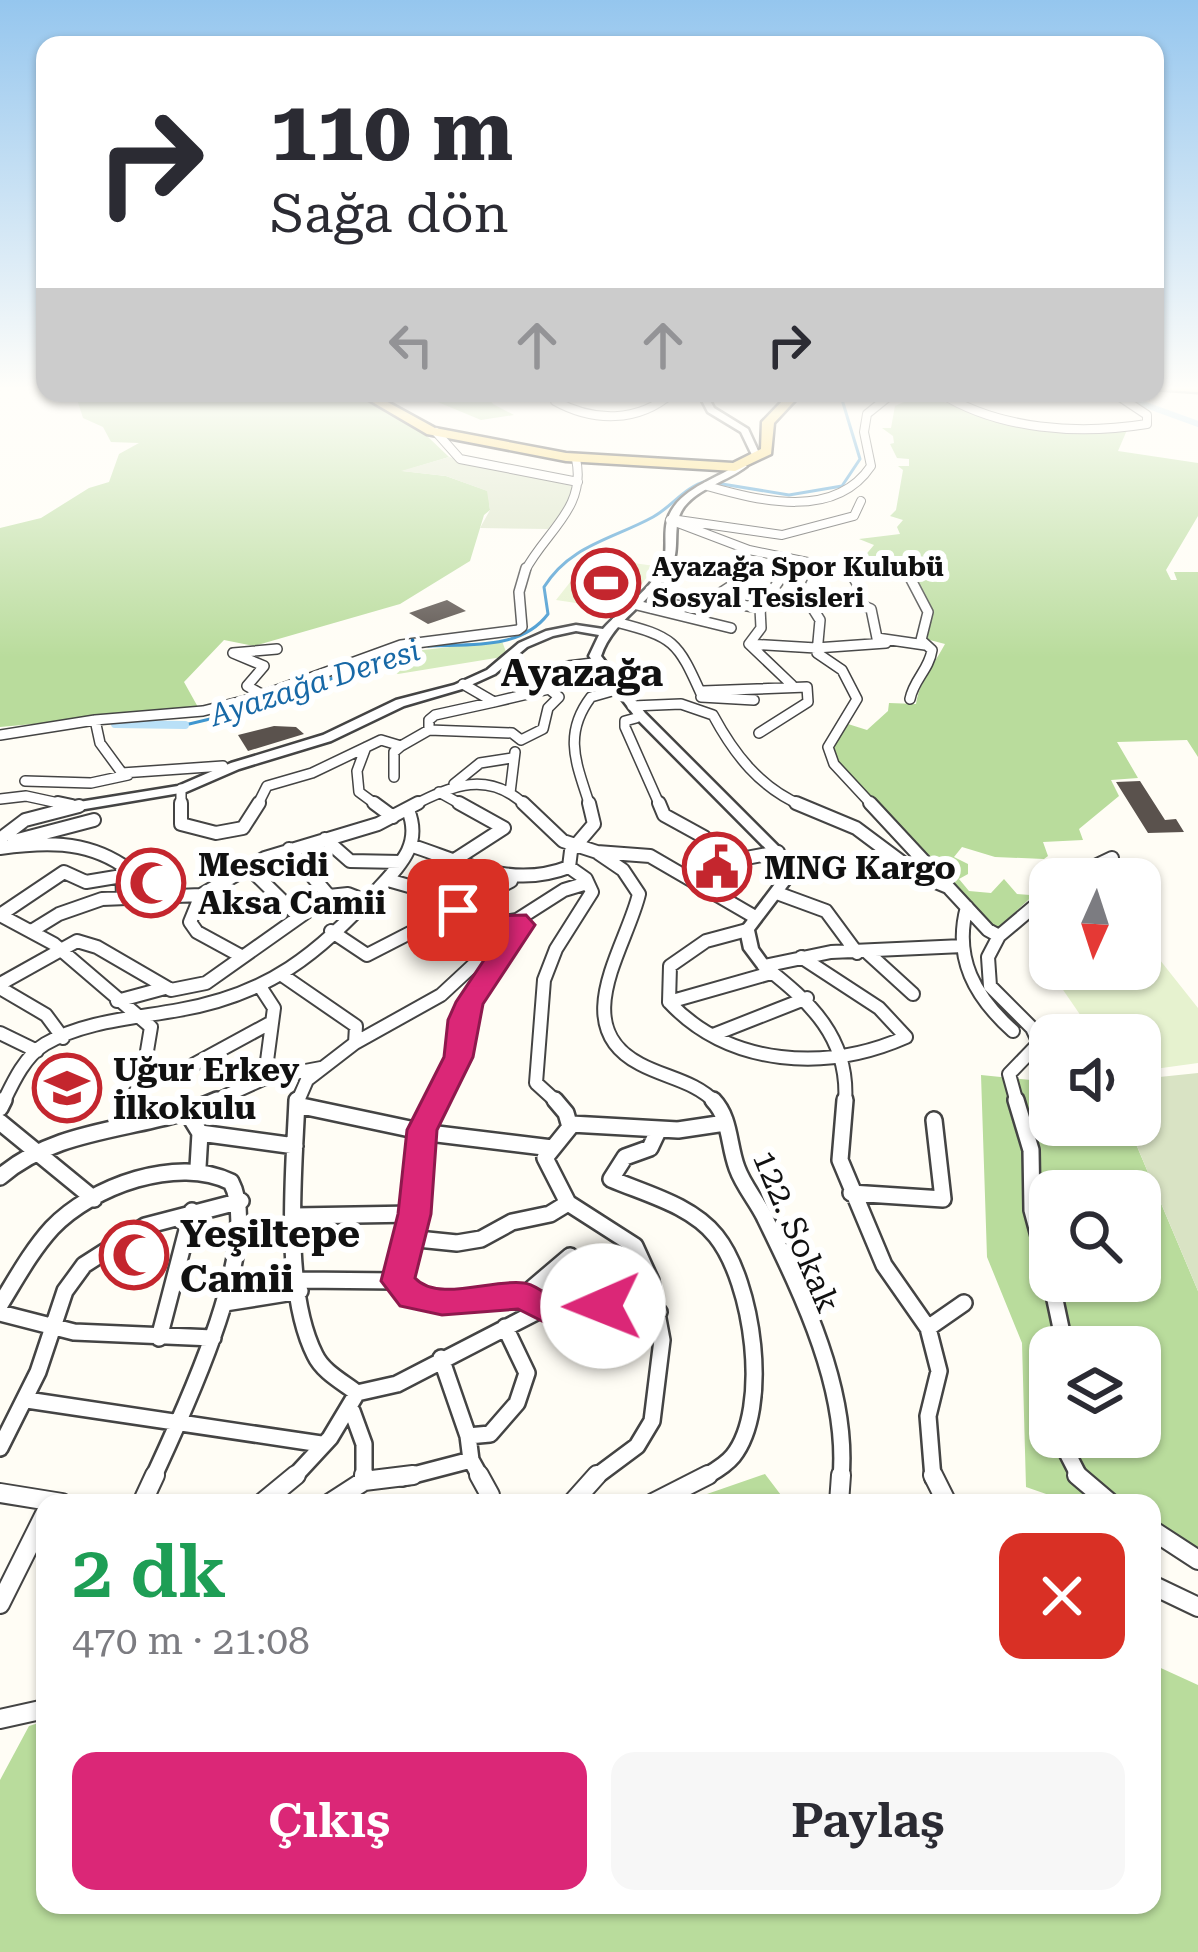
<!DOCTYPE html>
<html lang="tr">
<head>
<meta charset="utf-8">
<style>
  body { margin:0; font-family:"Roboto Serif",serif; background:#f7f7f7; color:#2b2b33; height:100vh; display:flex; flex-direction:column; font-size:45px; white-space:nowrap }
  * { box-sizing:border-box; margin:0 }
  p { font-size:39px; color:#7c7c81 }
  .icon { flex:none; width:66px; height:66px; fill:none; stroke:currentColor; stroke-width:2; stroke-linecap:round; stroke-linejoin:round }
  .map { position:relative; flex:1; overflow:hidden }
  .drawer { position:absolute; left:36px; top:1494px; width:1125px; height:420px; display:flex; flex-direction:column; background:#fff; border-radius:24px; box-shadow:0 3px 9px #0004 }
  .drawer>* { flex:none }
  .top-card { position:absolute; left:36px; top:36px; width:1128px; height:366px; border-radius:24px; box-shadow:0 3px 9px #0004; background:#fff; color:#2b2b33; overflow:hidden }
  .needle { width:78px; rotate:183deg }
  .tools { position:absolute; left:1029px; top:858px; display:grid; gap:24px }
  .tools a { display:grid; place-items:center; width:132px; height:132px; border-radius:24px; background:#fff; box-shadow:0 3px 9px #0004; font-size:60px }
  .pin { position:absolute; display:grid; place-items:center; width:102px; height:102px; color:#fff; margin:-51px; border-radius:24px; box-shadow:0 6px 18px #0006 }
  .me { position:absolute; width:132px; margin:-66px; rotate:269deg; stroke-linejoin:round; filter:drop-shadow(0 0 9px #0008) }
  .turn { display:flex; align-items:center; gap:42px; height:252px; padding:0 36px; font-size:54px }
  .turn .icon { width:156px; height:156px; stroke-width:2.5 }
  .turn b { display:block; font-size:84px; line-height:102px }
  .lanes { display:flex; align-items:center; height:114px; padding:0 36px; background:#0003; justify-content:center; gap:60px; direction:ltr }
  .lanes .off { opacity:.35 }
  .round { display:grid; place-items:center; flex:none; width:126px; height:126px; border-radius:24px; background:#f7f7f7 }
  .head { display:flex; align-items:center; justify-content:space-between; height:204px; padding:0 36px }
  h1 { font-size:72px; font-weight:600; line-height:90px; color:#1e9e55 }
  .cta { display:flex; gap:24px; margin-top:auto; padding:24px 36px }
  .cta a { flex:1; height:138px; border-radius:24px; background:#db2777; color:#fff; font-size:48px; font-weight:600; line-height:138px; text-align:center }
  .cta a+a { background:#f7f7f7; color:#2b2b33 }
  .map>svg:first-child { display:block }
</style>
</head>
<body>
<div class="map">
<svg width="1198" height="1952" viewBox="0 0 1198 1952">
  <rect width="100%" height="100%" fill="#fffdf5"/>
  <!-- green -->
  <path fill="#d5ebbd" d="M502,641l4,11 -4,5 -104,17 -21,-12 29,-10z"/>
  <!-- forest -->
  <path fill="#b9dc9c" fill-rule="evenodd" d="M75,393h277l74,42 23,22 -46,14 43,5 42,15 2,19 -6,5 -14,46 -70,43 -146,42 -30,-6 -40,42 15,27 -199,18v-199l41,-10 48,-30 20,-6 10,-28 20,-11 -28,-1 -8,-15 -20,-9z
    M416,393h69l8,11 21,11 -33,5z
    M920,395c25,5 51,20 81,25 41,7 85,7 126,10l-9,21 80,12v53l-32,54 5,10h6l-3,-8h24v185l-11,-17 -70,2 21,36 -27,2 8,16 -40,33 4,11 -40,2 5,14 -4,3 -49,-2 -33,-10 -8,10 14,7v10l-9,5 10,12 22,2 13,-14 13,15 13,1 20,-15 -51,47 -8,-3c-53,-51 -102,-107 -152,-161l-6,-15 15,-24 19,6 21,-19 1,-8 27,1c4,-24 18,-39 29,-60l-19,-5 4,-25 -19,-52 -48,-4 11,-13 -15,-6 41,-5 -3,-7 6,-7 -13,-4 6,-6 7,-40 -5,-4h11v-7l-12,-1 -7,-14 4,-1 -1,-7 -11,-8h9l4,-22z
    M981,1075l69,7v43h78l70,166v256l-46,-16v-28h-80l-46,-16 -4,-144 -35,-86zM1050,1191h90v90h-90zM1050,1347h90v90h-90z
    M765,1474l22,29h-106z
    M1152,1664l46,21v267h-1198v-172l29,-54 16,-5v184h1107z"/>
  <!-- cemetery -->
  <path fill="#d9e3c4" d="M449,457l123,29 2,11 -26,32 -68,-1 10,-18 -3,-19 -41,-15 -45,-5z
    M1198,1073v218l-70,-166h12v-46z"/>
  <!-- pitch -->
  <path fill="#e6f2cf" d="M590,557l65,9 -32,44 -67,-10z
    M1152,950l46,58v55l-58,8v-36h-46l-48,-70 4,4h90v-17z"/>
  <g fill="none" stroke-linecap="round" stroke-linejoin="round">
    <!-- stream -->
    <path stroke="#3f96cf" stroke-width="3" d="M716,483l73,12 53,-9 18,-27 -20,-66
      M428,646c41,-2 93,4 120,-32l-4,-27c26,-42 69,-48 109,-70 20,-11 31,-30 54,-36
      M185,725l71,-17 151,-59"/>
    <!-- canal-far1 -->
    <path stroke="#b9e0f7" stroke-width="6" d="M1132,400l66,24"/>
    <!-- canal -->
    <path stroke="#b9e0f7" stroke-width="8" d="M115,724l70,1"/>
  </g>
  <!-- building -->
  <path fill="#5a524d" d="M447,600l19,11 -38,13 -19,-11z
    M274,726l22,1 8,7 -56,17 -10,-16z
    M1140,781l25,39 11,-1 8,13 -36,1 -32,-51z
    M150,1237l6,29 -37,10 -4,-17z"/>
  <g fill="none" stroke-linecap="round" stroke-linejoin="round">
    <defs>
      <path id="minor-far4" d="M556,393l-1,8c38,21 83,22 117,-8
        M940,393c60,37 138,42 207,31v-9l-33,-22
        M436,432l24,27 118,23
        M707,486c53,15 128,34 164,-20l-7,-34 3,-18 26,-21
        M670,520l79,30 103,21
        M678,520l104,15 72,-19 7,-15
        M808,563l6,8
        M741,567l4,4
        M525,571c20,-39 62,-63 51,-112
        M786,571l7,-10"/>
      <path id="minor-far3" d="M788,568l-28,40 1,20 -12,16 43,41
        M812,568l4,6 -11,22 15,24 -3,33 25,17 15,29 -29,48 6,17 39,42
        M848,568l11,19
        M906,570l22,42 -7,28 11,10c-3,20 -18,29 -22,49
        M650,590l110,18
        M711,599l37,-24 -6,-7
        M807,600h42l22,9 6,29 48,7
        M637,605l94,23
        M616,622c58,15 61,18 86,74
        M749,644l67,4 70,-5
        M568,666l25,-3
        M463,684l31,18 55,-13
        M703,691l104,-4 1,15 -49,31
        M263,695l-16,-9 17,-20 -31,-13 44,-4
        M701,697l53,3
        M632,706l49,-2 32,11c21,39 47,73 90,91
        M636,718l-11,3v6l35,79
        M95,720l5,23 22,30 101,-7
        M429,730l83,3 9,7
        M0,735l95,-15 108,-9 52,-13 146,-53 117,-15 4,-3 -3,-35 7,-24
        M521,740l22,-11 5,-21 11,-11 -10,-8 17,-6 2,-17
        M366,747l-9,24 2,21 19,14
        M394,777v-25l7,-6
        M25,781l66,2 37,-8
        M454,784l26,-21 32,-5
        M181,789v17
        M439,792l25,14
        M510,793l5,-41
        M0,799l26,-3 46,10
        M257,806l10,-20 45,-13 69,-33 20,6 28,-16v-10l6,-5 59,-13
        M412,806c40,-21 77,-36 114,0
        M590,806c-13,-41 -28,-71 1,-109l28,-8"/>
      <path id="minor-far2" d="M58,803l14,3
        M181,803v21l35,9 27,-5 16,-25
        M374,803l19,14
        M523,803l40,38 34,11 53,4 105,61
        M659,803l5,12 40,22 21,25 53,-10
        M796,803l60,25 63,47 29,12
        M870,803l118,127 11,6 51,-43
        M0,839l25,-19 54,-14
        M325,839l25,22 51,1
        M14,841l80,-21
        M413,846c54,18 99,43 156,21l2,-16 23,-27 -5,-21
        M0,848c43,-6 84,-8 122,17l1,33
        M289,849l40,47
        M598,853l25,17 16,24c-13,54 -72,132 1,170 26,14 55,17 76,39
        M456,859l48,-31 -45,-25
        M249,868l50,49
        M1068,879l44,-21
        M388,880l77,22 -7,8 26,15 33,-5 5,4 -22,29 -9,24 -21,25 -8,18 -3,37 -24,46
        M777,893l49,18 31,42
        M201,895l-11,27 7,10 44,24
        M967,907c-14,51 8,90 46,124
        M0,915l54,29 97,83 -9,54 -13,22
        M0,915l64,-43 22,10 36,-6
        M517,920l47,-30 23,-7
        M33,930l26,-16 43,-15 99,-4 64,-37 113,-34 40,-21
        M747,930l-41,11 -36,25 -1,36c61,65 158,70 237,35l-27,-29 -78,-51
        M331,931l36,24 144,-74
        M999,936l-11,21 2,29 42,42 7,15 -30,31 8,29
        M456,946l28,-21
        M868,953l45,41
        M764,966c46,36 86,72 81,137
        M764,966l67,-14 132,-6
        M282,975l74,51 -1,17 -48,37 -10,23
        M0,984l77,-43 20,6 74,43 35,-7 123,-87 19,-2 18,7
        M0,988l46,27 17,23
        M261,988l13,20 -9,68
        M117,1001l48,-13
        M669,1002l102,-29
        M0,1033l37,18
        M713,1035l94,-37
        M355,1043l86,-48 41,-38 18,-4
        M142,1081l49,-15 81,-44
        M3,1103c10,-21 22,-47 42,-59 39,-23 91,-26 134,-34 91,-16 137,-55 199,-121 23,-25 44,-45 30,-79
        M210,1103l53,-24 58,-11
        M558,1103l-22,-20 8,-103 12,-31 36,-57 -6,-13 -17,-12"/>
      <path id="minor-far1" d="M297,1100c-3,72 -15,190 18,255 8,17 28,27 42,38
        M437,1100l-15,29 -7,85 -17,67c43,35 97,7 146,27
        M555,1100l11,13 4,14 -25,31 23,45 67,43 16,35 11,59 -10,81 -15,25 -43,32
        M713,1100c18,19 15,44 24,68 6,17 19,32 27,48 38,78 85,173 77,262
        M845,1100l-5,60 44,105 44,63 11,43 -11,45 5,62
        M1016,1100l15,50 1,60 18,67
        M297,1105l132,28 123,15
        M0,1108l4,-8
        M187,1112l13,21 -2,34
        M0,1122l94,77
        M129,1124l-3,-16 5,-8
        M571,1124l107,6 47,-7
        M659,1129l-9,19 -25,9 -14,22c35,15 80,26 105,57 37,46 55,172 17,220 -8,10 -20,16 -30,22
        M200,1133l95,13
        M0,1177c61,-53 145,-45 217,-77
        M851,1193l92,6 -9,-79
        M295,1216l120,-2
        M408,1238l49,5 24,-4 31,-17 38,-8 18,-11
        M299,1280l99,1
        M1051,1281l14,66
        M523,1296l47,-40
        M225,1303l75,-12
        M0,1305c16,-26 31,-54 52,-77 40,-42 126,-73 179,-46 33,62 -49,233 -78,296
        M0,1313l74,19 139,6
        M928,1328l36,-25
        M159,1338l33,-127
        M357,1393l40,-9 147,-76 59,-2 56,6
        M27,1400l294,44
        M352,1411l12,33v34
        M468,1436l22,-2 27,-31 10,-30 -22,-46
        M1059,1437l21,41
        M0,1448l38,-76 27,-81 19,-26 61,-39 96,-25
        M471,1460l10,18
        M293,1478l37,-40 27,-45
        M402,1478l69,-18 -3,-24 -27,-78"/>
      <path id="minor" d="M364,1475v6
        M479,1475l11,20
        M933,1475l14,28
        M1077,1475l33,28
        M0,1493l62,10
        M142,1503l13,-28
        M262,1503l34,-28
        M330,1503l34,-22 49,-6
        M572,1503l25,-28
        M653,1503l55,-28
        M839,1503l2,-28
        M1152,1530l46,30
        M1152,1585l46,22
        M0,1604l45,-90
        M0,1719l45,-10"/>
      <path id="tertiary" d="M698,393h8l8,15 34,21 11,24 -1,2h-6l-11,-23 -33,-20z
        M739,464l8,2c-19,15 -47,21 -63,41 -14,19 -2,42 -14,62 -18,34 -57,50 -69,87l44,57 150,150v13l-41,54 4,18 13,18 -2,3h-10l-15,-20 -4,-19 41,-54v-12l-144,-145 -48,-63 10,-21 -23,-4 -23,5 -26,11 -32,27 -33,15 -58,17 -73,35 -92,28 -53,23 -107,18 -7,-4 7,-4 99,-16 53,-23 92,-28 73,-35 58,-15 33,-15 32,-27 27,-12 30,-6 27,4c18,-20 46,-37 58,-62 8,-14 2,-30 6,-46 9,-31 47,-41 72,-57z"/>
      <path id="primary" d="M1155,385l43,1v6l-43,-3z
        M357,393h14l64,35 131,25 167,10 28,-14 1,-27 28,-29h12l-28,30 -3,31 -36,17 -169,-10 -139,-27z"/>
    </defs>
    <!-- minor-far4 casing -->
    <use href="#minor-far4" stroke="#444" stroke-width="10"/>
    <!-- minor-far3 casing -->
    <use href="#minor-far3" stroke="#444" stroke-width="12"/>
    <!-- minor-far2 casing -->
    <use href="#minor-far2" stroke="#444" stroke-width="16"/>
    <!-- minor-far1 casing -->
    <use href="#minor-far1" stroke="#444" stroke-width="20"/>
    <!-- minor casing -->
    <use href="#minor" stroke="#444" stroke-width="22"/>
    <!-- tertiary casing -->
    <use href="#tertiary" stroke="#444" stroke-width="5"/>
    <!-- primary casing -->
    <use href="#primary" stroke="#222" stroke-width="5"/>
    <!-- minor-far4 -->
    <use href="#minor-far4" stroke="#fff" stroke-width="8"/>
    <!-- minor-far3 -->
    <use href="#minor-far3" stroke="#fff" stroke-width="9"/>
    <!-- minor-far2 -->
    <use href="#minor-far2" stroke="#fff" stroke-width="12"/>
    <!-- minor-far1 -->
    <use href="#minor-far1" stroke="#fff" stroke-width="15"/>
    <!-- minor -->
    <use href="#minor" stroke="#fff" stroke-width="18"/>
    <!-- tertiary -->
    <use href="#tertiary" fill="#fff" fill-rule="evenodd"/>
    <!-- primary -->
    <use href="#primary" fill="#f9d66b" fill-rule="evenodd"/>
  </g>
  <!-- sky -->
  <linearGradient id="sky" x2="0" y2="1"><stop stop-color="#95c6ee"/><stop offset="0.59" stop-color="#fffefa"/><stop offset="1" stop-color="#fffefa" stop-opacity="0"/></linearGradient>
  <rect width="1198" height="658" fill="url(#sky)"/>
  <!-- route -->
  <path fill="#db2777" stroke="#8e194d" stroke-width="3" d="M458,902l30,14 38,-1 9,10 -52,79 -10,53 -36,73 -6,84 -16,64c23,25 79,0 109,5 10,1 17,9 26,12 21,4 43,-5 65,2l5,9 -5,10 -71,6 -26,-13 -76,6 -42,-9 -19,-25 17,-67 9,-84 37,-73 4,-37 8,-18 48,-72c-24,3 -42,-2 -59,-20z"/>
  <!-- icons -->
  <defs>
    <symbol id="stadium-ring" viewBox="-11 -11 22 22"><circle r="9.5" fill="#fff" stroke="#c4262e" stroke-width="1.5"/><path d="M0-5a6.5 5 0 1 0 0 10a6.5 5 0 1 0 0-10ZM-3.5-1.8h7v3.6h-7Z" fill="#c4262e"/></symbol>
    <symbol id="civic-ring" viewBox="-11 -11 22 22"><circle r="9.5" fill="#fff" stroke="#c4262e" stroke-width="1.5"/><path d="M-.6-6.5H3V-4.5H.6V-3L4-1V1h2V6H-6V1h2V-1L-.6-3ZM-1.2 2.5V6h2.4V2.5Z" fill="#c4262e"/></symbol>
    <symbol id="mosque-ring" viewBox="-11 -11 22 22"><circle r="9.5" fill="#fff" stroke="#c4262e" stroke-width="1.5"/><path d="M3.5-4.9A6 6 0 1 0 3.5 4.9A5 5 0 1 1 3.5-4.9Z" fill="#c4262e"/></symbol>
    <symbol id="school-ring" viewBox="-11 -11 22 22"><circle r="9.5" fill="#fff" stroke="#c4262e" stroke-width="1.5"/><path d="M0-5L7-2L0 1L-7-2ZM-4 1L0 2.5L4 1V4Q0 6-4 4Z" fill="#c4262e"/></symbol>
  </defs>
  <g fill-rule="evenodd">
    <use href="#stadium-ring" x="568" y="545" width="76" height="76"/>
    <use href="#civic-ring" x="679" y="829" width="76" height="76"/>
    <use href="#mosque-ring" x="113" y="845" width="76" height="76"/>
    <use href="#school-ring" x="29" y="1050" width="76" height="76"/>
    <use href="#mosque-ring" x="96" y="1217" width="76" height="76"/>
  </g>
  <g text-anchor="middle" stroke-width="12" stroke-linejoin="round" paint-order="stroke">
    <!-- far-poi labels -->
    <g font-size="27" font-weight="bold" fill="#111" stroke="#fff" text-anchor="start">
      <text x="652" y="576">Ayazağa Spor Kulubü<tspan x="652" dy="31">Sosyal Tesisleri</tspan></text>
    </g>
    <!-- far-water labels -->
    <g font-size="30" font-style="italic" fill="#1768a6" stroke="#fff">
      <text transform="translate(315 683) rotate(-18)" y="10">Ayazağa Deresi</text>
    </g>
    <!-- poi labels -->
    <g font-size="33" font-weight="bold" fill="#111" stroke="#fff" text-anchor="start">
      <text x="198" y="876">Mescidi<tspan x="198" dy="38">Aksa Camii</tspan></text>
      <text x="764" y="879">MNG Kargo</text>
      <text x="113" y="1081">Uğur Erkey<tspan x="113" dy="38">İlkokulu</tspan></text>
    </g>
    <!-- street labels -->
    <g font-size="33" fill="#111" stroke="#fff">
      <text transform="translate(797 1231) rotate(67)" y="12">122. Sokak</text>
    </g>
    <!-- far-district labels -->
    <g font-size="39" font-weight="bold" fill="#111" stroke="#fff">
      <text x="582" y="686">Ayazağa</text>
    </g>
    <!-- near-poi labels -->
    <g font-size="39" font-weight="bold" fill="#111" stroke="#fff" text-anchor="start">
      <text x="180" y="1247">Yeşiltepe<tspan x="180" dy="45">Camii</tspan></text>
    </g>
  </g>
</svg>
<div class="tools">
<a><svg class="needle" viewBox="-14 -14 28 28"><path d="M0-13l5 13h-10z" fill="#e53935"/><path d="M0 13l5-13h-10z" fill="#7c7c81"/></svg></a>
<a><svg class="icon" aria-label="sound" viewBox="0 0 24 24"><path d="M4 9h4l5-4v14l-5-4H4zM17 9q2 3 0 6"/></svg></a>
<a><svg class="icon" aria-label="search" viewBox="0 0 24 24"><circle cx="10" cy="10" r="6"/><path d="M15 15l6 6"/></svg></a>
<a><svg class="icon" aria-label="layers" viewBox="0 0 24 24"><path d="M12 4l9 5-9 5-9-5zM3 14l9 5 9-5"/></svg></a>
</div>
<div class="pin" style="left:458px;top:910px;background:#d93025"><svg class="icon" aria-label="arrive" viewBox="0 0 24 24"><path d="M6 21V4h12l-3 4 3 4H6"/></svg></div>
<svg class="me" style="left:603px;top:1306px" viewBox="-20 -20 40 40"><circle r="19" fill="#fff"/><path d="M0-13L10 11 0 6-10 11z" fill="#db2777"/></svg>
<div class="top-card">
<div class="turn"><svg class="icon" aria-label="right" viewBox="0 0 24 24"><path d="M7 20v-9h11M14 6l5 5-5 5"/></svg><div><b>110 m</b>Sağa dön</div></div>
<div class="lanes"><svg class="icon off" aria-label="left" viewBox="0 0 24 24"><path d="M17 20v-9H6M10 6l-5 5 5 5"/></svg><svg class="icon off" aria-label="ahead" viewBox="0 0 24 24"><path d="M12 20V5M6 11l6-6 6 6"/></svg><svg class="icon off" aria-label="ahead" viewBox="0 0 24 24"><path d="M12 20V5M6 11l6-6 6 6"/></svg><svg class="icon" aria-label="right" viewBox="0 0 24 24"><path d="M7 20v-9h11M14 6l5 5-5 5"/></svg></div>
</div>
<section class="drawer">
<div class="head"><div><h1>2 dk</h1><p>470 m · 21:08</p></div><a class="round" style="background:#d93025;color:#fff"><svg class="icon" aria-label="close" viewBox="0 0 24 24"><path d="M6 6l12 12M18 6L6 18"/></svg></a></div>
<div class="cta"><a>Çıkış</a><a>Paylaş</a></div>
</section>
</div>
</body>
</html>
